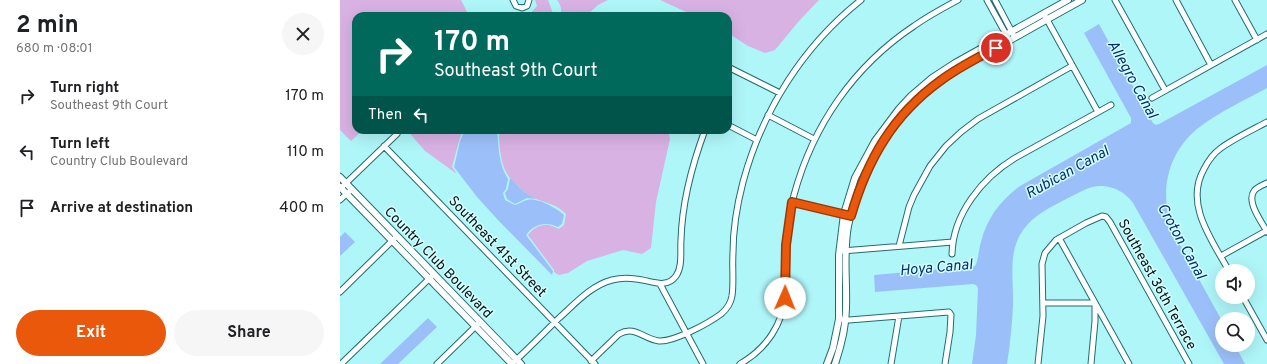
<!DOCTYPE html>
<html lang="en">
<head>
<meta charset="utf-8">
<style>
  body { margin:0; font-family:Overpass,sans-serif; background:#f6f6f6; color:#202124; height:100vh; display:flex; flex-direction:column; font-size:15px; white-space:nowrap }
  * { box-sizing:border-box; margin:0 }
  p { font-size:13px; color:#757577 }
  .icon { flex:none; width:22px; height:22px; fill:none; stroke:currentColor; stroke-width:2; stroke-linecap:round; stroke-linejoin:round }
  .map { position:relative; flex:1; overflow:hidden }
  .panel { display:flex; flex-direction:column; background:#fff; width:340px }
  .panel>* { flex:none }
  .top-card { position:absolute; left:12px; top:12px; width:380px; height:122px; border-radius:12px; box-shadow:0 4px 16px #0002; background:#00695c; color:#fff; overflow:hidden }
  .controls { position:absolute; left:875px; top:264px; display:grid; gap:8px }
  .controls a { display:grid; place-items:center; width:40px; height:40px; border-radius:50%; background:#fff; box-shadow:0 4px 16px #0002; font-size:20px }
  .pin { position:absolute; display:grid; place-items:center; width:34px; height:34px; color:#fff; margin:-17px; border:2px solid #fff; border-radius:50%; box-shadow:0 1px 4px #0007 }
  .me { position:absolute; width:44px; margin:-22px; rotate:1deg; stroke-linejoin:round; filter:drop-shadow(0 0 3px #0008) }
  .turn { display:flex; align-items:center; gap:14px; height:84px; padding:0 16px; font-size:18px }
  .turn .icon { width:52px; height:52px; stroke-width:2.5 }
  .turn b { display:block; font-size:28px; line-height:34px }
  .then { display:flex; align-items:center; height:38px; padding:0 16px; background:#0003; gap:8px; font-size:15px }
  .round { display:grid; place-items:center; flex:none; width:42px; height:42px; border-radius:21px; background:#f6f6f6 }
  .overview { display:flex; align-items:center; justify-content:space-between; height:68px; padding:0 16px }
  h1 { font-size:24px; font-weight:700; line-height:30px }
  .action { display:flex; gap:8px; margin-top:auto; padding:8px 16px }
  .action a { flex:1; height:46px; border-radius:24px; background:#ea580c; color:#fff; font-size:16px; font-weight:700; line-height:46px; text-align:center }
  .action a+a { background:#f6f6f6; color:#202124 }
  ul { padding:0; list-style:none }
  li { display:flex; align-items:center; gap:12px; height:56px; padding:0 16px }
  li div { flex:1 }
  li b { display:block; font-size:15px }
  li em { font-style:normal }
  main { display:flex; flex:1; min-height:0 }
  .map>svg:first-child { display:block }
</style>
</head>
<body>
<main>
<section class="panel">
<div class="overview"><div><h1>2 min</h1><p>680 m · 08:01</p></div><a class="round"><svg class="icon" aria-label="close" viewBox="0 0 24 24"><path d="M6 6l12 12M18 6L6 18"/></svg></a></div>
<ul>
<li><svg class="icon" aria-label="right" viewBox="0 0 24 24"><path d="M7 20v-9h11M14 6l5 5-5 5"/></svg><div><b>Turn right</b><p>Southeast 9th Court</p></div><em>170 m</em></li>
<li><svg class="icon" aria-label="left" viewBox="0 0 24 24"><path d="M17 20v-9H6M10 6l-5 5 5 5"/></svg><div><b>Turn left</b><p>Country Club Boulevard</p></div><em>110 m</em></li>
<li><svg class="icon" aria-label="arrive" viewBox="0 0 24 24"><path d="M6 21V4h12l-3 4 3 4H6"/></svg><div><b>Arrive at destination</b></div><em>400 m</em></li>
</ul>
<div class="action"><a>Exit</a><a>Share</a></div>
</section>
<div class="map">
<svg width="927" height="364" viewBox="0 0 927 364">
  <rect width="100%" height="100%" fill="#aff6f9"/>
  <!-- green -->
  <path fill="#d8b2e3" d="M0,0h121l8,16h-113v114h7l-12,11 -11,-11z
    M195,0h13l6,16h-26l9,-10z
    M217,0h51l-10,5 -12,11h-26c2,-6 1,-11 -3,-16z
    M320,0h159l-20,21 -24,29 -10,3 -17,-7 -20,-13v-17h-33z
    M67,130h56l-4,11 -7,26 5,7 -32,-23z
    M159,130h169l2,9 -14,63 -5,46 -9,6 -19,-4 -36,11 -19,12 -9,2 -5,-3v-2l-26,-35c5,-7 13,-11 21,-10 4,1 7,3 10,4l5,-4 2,-11c-8,-9 -19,-11 -30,-15 -6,-2 -13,-7 -17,-12 -6,-5 -11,-10 -14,-17 -5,-11 -6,-28 -6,-40z"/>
  <!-- water -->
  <path fill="#9bc0f9" d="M759,24l54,99 3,2 3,-1 108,-59v23c-22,12 -46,23 -66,38 -35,26 -43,69 -27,108l48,87v24h13l10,19h-21l-91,-161c-12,-16 -32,-22 -51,-12 -15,8 -38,18 -50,29 -27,25 -18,54 -19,86 -1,19 -3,39 -6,58h-35l4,-29 2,-47 -2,-3 -3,-1 -98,8 -1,-17 101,-9c3,-4 4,-18 6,-24 6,-24 19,-41 39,-56l111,-63v-5l-47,-85z
    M125,130h32c2,18 1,33 11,49l-2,10 -3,4 2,7 10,5c4,-1 8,-4 12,-5 10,-3 30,8 37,15l-2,9 -4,3c-12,-6 -24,-3 -32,8l27,36 -1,4 -54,-55 -21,-23 -23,-30 6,-26z
    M170,178l14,14 11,7 -8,-1 -12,6 -8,-5 -2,-6 3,-4z
    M5,232l10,10 -15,14v-19z
    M88,318l9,9 -39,37h-18z"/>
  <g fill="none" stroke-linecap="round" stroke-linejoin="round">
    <defs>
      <path id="minor" d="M173,0l3,6 6,2 5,-2 2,-6
        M647,0l21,38
        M655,0l18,34
        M775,0l50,90
        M836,0l35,65
        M895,0l22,40
        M705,16l53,96
        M388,67l52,26
        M812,98l115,-64
        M428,115l46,24
        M388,125l29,15
        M44,146l211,218
        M927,183c-4,2 -10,4 -13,8 -8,11 8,31 13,41
        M3,186l54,-52
        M0,200l12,-11
        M452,202l56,13
        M719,238l70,126
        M559,246l10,-39 5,-12 16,-29 16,-20 15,-14 17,-13 94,-53
        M502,251l111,-9
        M612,254c1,-40 30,-76 63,-96l96,-53
        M881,256l45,-25
        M889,271c-17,-31 -45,-67 -25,-102 4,-8 10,-16 17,-21 14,-10 31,-18 46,-26
        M320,284l43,80
        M0,292l55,-54
        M903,297l24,43
        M703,303h52v18l-4,43
        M499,319l10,1 100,-8 2,3 -1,17 -5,32
        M251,361l28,-27c16,-9 24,5 40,7 15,1 50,-18 62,-27 6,-5 10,-12 11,-18 2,-14 0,-29 1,-43 0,-24 4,-48 10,-71 19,-71 60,-136 118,-182
        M174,362c15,-14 30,-29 44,-43 17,-15 32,-33 54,-39 8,-2 16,-2 24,-1 14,1 30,11 40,-3 7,-10 4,-25 5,-36 1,-38 11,-75 24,-110
        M1,364l91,-88
        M97,364l41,-40
        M400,364c26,-15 44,-40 45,-71 1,-13 -1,-26 0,-39 1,-20 4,-40 9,-59 19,-70 60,-129 120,-169 14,-10 29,-18 44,-26
        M551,364l8,-48
        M698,364l5,-48 -1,-52 3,-11 11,-13 30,-17 16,-7 4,1 4,5 79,142"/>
      <path id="major" d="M0,177l181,187
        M0,187l172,177
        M487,364l6,-16 6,-29v-64l5,-41 11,-36 20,-37 24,-32 12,-13 21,-18 23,-15 113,-63
        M495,364c6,-18 11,-37 11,-56 1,-28 -3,-55 2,-82 10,-52 39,-102 80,-136 20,-17 44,-29 67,-41 29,-17 58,-33 87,-49"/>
    </defs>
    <!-- minor casing -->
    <use href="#minor" stroke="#226c6f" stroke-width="7"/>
    <!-- major casing -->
    <use href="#major" stroke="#226c6f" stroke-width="8"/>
    <!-- minor -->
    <use href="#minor" stroke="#fff" stroke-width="5"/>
    <!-- major -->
    <use href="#major" stroke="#fff" stroke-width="6"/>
  </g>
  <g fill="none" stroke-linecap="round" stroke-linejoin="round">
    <defs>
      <path id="route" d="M445,298l1,-53 6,-43 59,14c16,-56 42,-101 89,-135 17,-13 37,-23 56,-33"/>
    </defs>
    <!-- route casing -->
    <use href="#route" stroke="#983908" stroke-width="10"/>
    <!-- route -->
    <use href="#route" stroke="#ea580c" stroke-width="7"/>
  </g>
  <g text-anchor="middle" stroke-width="3" stroke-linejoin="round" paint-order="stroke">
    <!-- street labels -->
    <g font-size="14" fill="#001112" stroke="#d4feff">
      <text transform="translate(158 246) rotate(46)" y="5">Southeast 41st Street</text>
      <text transform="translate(99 262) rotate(46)" y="5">Country Club Boulevard</text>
      <text transform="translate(818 284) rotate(61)" y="5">Southeast 36th Terrace</text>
    </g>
    <!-- water labels -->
    <g font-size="15" font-style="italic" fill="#033071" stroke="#d4feff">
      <text transform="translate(793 79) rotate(61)" y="5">Allegro Canal</text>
      <text transform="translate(727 172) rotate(-29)" y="5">Rubican Canal</text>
      <text transform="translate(842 241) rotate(61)" y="5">Croton Canal</text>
      <text transform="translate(596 267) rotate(-5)" y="5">Hoya Canal</text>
    </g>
  </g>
</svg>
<div class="controls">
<a><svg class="icon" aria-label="sound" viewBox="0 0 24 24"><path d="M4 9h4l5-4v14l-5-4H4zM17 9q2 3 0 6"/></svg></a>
<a><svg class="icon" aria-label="search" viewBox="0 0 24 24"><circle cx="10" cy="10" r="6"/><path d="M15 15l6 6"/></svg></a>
</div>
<div class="pin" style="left:656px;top:48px;background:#d93025"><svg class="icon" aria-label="arrive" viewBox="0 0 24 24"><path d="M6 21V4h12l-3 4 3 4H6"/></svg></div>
<svg class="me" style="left:445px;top:298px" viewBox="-20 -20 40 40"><circle r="19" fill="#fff"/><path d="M0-13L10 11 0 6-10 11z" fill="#ea580c"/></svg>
<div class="top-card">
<div class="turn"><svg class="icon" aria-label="right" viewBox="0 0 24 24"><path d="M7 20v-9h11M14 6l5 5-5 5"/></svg><div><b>170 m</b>Southeast 9th Court</div></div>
<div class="then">Then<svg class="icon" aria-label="left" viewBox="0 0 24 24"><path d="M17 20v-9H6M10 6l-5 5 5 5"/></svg></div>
</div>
</div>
</main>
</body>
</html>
